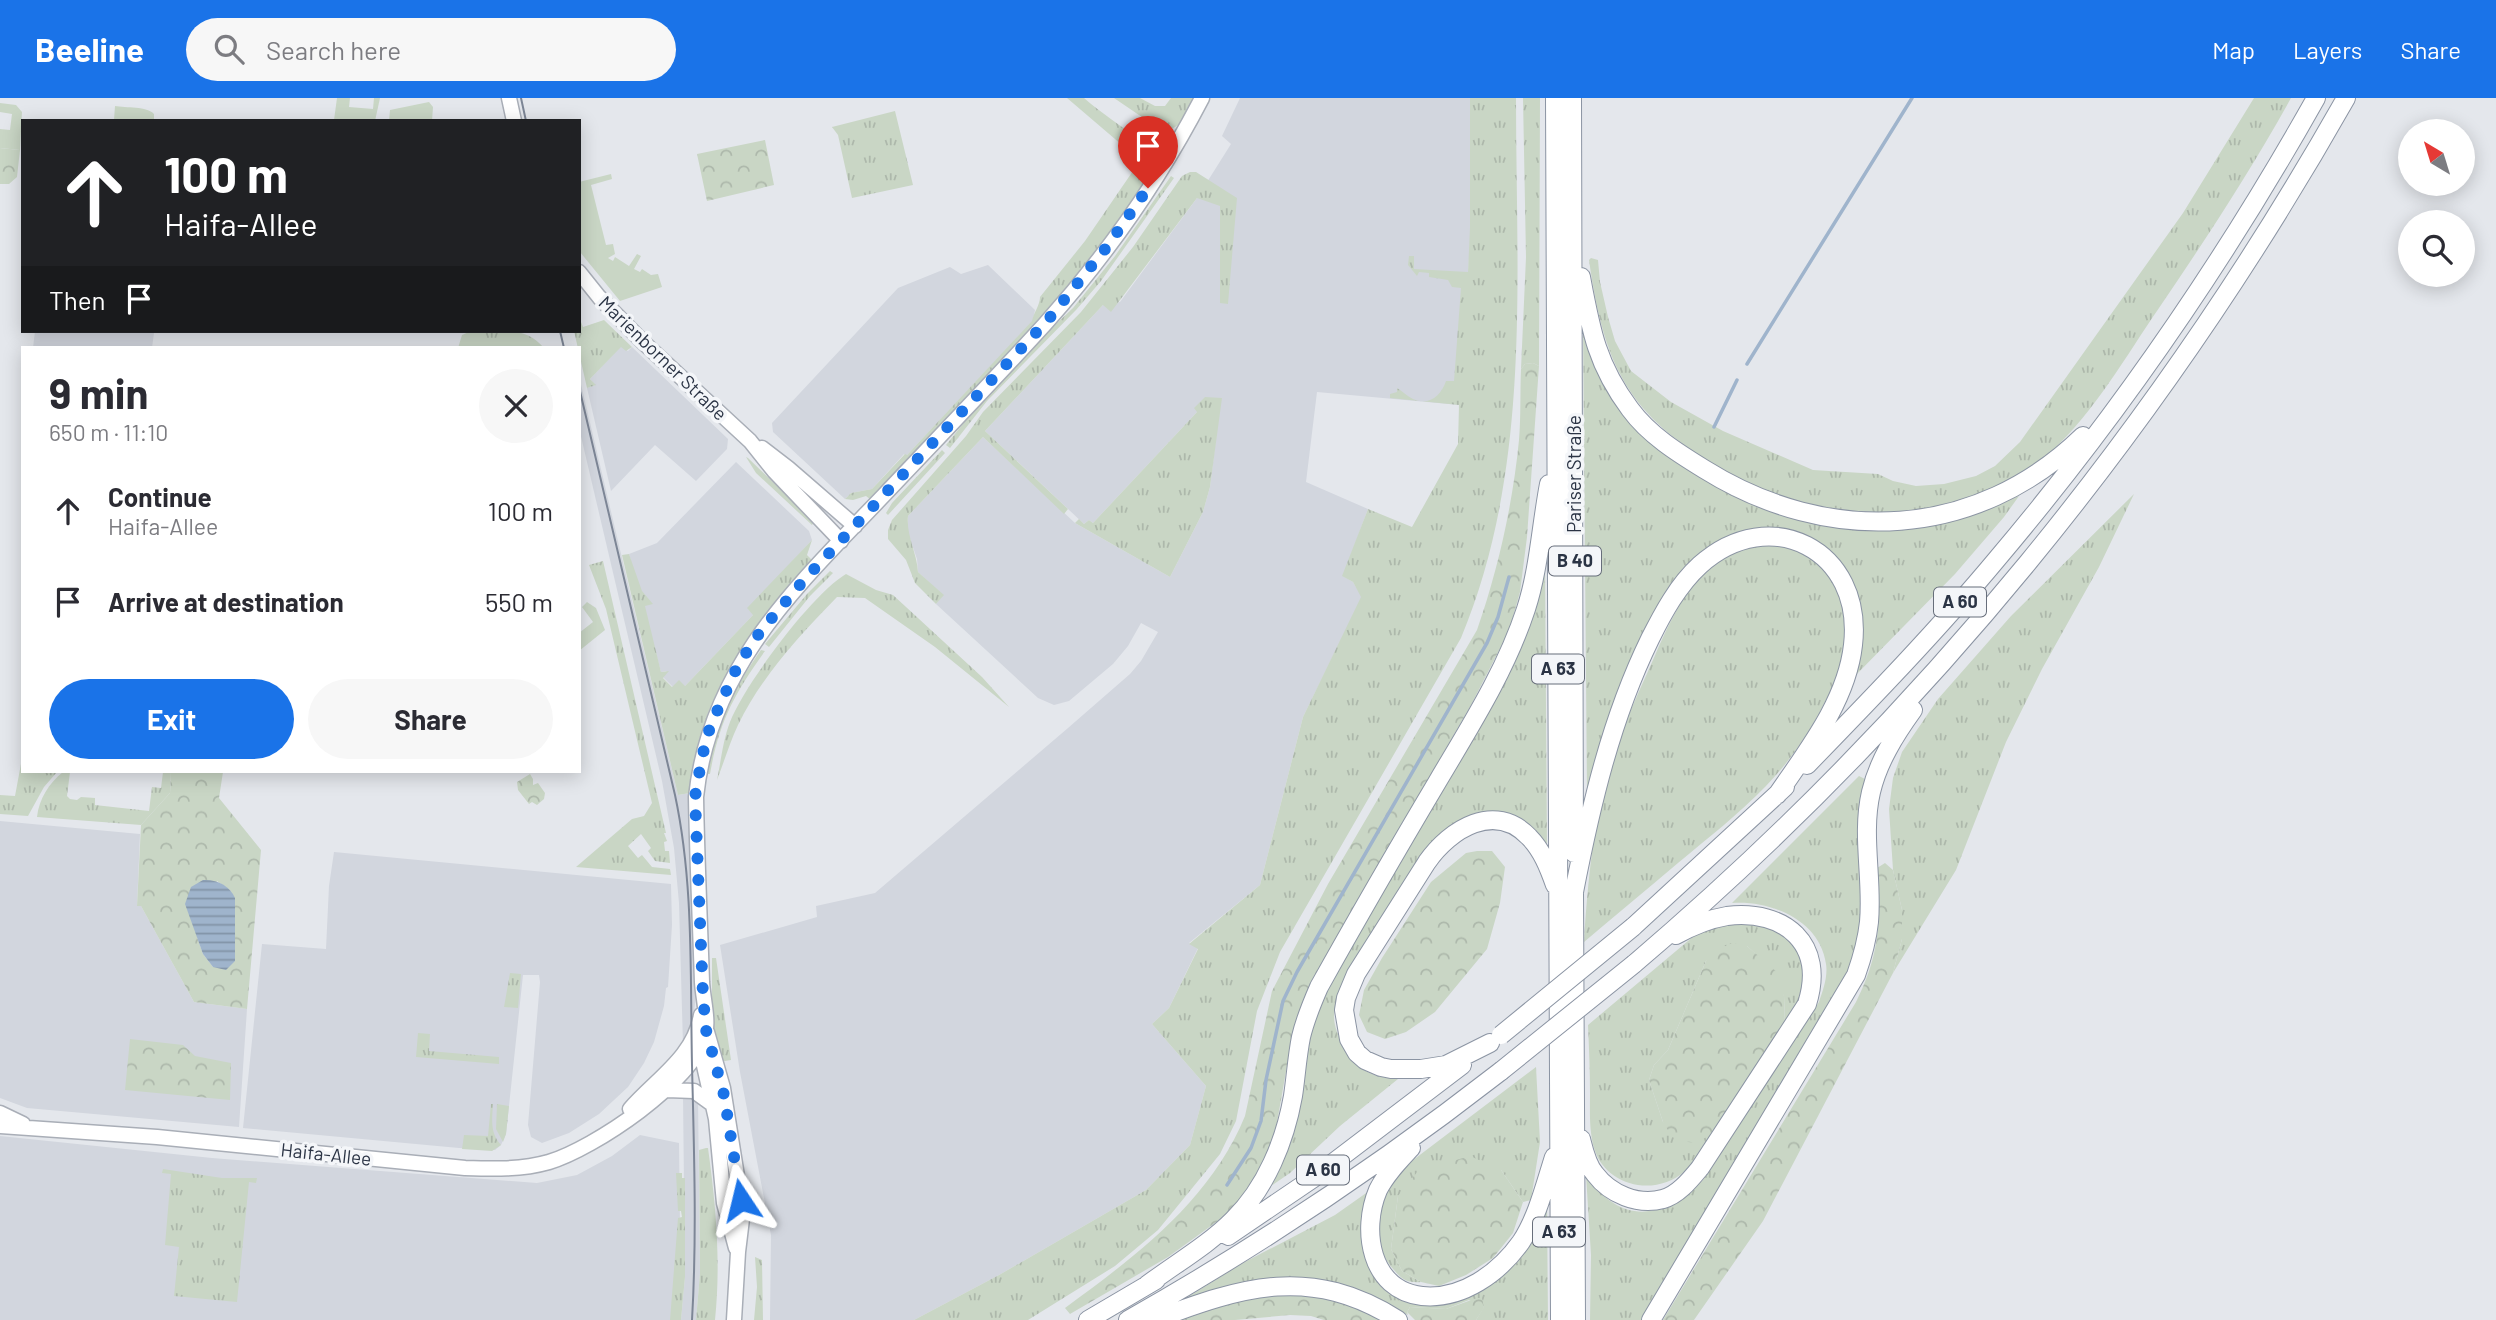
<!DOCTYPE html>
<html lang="en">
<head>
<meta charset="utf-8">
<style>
  body { margin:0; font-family:Barlow,sans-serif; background:#f7f7f7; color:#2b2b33; height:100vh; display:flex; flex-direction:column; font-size:26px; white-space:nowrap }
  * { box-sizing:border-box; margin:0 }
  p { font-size:23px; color:#7c7c81 }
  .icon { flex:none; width:38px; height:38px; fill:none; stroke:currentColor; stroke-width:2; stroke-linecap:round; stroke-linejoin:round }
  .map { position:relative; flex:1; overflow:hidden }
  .drawer { position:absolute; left:21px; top:248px; width:560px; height:427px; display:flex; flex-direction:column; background:#fff; border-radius:0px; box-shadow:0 4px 18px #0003 }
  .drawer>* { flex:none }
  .hud { position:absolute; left:21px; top:21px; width:560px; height:214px; border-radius:0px; box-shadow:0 4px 18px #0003; background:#202124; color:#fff; overflow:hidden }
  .needle { width:46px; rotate:322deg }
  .buttons { position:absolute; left:2398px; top:21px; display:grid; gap:14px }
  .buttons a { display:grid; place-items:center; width:77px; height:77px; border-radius:50%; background:#fff; box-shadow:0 4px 18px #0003; font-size:35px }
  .pin { position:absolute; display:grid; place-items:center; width:60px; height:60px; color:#fff; margin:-72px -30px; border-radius:50% 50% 50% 0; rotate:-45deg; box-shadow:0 0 7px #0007 }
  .pin .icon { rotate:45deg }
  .me { position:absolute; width:77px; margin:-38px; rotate:350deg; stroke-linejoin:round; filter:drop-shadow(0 0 5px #0008) }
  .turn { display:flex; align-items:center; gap:24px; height:147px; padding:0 28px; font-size:32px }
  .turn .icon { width:91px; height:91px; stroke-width:2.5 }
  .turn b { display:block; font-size:49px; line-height:60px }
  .then { display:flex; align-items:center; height:66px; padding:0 28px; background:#0003; gap:14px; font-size:26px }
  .round { display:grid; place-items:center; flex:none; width:74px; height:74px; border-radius:37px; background:#f7f7f7 }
  .summary { display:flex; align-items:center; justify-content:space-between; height:119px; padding:0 28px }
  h1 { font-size:42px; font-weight:700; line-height:52px }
  .cta { display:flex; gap:14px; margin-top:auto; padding:14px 28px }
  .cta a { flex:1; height:80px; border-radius:42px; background:#1a73e8; color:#fff; font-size:28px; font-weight:700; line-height:80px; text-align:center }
  .cta a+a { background:#f7f7f7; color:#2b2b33 }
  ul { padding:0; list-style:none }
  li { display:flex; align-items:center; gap:21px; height:91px; padding:0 28px }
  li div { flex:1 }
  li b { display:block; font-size:26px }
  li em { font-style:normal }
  header { display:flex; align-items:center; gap:42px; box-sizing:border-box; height:98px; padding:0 35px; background:#1a73e8; color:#fff }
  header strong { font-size:33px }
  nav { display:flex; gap:38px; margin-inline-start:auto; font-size:24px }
  .search { width:490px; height:63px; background:#f7f7f7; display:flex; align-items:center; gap:18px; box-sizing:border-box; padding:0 24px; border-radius:38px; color:#7c7c81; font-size:26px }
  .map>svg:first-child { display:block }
</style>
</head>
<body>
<header>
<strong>Beeline</strong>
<div class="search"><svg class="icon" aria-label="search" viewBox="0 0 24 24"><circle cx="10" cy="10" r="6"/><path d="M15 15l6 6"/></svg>Search here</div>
<nav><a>Map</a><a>Layers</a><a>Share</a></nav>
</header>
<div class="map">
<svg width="2496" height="1222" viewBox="0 0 2496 1222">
  <defs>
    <pattern id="grass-tufts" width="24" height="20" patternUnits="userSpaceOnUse" patternTransform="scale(1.75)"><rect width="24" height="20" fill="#c9d6c5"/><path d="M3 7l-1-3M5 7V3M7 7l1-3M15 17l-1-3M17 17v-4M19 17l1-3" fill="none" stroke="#adb8ab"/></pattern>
    <pattern id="forest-crowns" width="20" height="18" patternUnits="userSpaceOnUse" patternTransform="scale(1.75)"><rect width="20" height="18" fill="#c9d6c5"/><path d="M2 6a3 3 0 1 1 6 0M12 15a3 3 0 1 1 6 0" fill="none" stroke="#adb8ab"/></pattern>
    <pattern id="water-rules" width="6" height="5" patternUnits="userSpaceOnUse" patternTransform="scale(1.75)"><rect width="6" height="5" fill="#9fb4cc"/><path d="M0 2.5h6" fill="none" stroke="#8293a7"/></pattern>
  </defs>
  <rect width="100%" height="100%" fill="#e4e7ec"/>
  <!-- built -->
  <path fill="#d2d6de" d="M1240,0h230v144l-10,163 -143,-13 -11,90 62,27 -25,67 10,6 9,15 -59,120 -43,168 -71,58 9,5 -29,60 -17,16 54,62 -16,59 -44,45 -147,85 -85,45h-144l1,-85 -31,-163 -20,-127 97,-28 -1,-11 59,-13 193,-165 62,-54 11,-13 17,-29 -17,-9 -13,23 -15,18 -44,37 -15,4 -16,-7 -102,-94 7,-9 -25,-23 -1,-13 -10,-29 1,-14 75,-79 92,86 95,54 33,-65 7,-25 11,-89 -24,14 -104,111 -4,-3 -5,4 -99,-93 118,-126 17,-3 77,-104 34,-54 -9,-8z
    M988,167l47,45 -2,11 -127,135 -2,-2 -32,35 -21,4 -6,6 -72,-67 -1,-9 126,-135 52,-21 11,7z
    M35,233h104l15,2 -2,15h-119z
    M621,248l7,5 4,-4 96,92 -1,10 -31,32 -41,-36 -44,46 -24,-103 8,-3 -5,-6z
    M579,278l99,419 12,-2 6,203 -4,32 -9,17 -4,-142 -5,-55 -12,-67 -83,-353z
    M736,364l73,69 3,9 -64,69 6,5 -69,72 -12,1 -10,-10 4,-6 -6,1 -32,-118 28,-11z
    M0,723l140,13 -3,72h4l53,96 53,7 -8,118 -212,-19 -27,-10z
    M334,754l337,32 1,41 -4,62 -2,1 -2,18 -10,36 -10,21 -16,24 -29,27 -30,19 -27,10 -11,-6 -3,-12 12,-143 -1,-7h-16l-17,159 -5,11 -6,5 -36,-2 -216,-20 19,-184 64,5 3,-63z
    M683,997l15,4 2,174 -4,47h-15l4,-43z
    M640,1037l39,8 1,84 -8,93h-672v-184l212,22 325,25 40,-8 35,-19z"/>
  <!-- grass -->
  <path fill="url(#grass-tufts)" d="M1067,0h17c18,16 36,26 53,41 9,7 11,19 20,26 -27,39 -53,77 -82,114 -63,77 -135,148 -204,221l-5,-4 -13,4 -8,-1 6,-6 21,-4 33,-35 2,1 125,-134c2,-9 8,-16 8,-24l45,-56 50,-73 -13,-23z
    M1114,0h26l15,8h10l6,-8h23c-8,16 -14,37 -36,30z
    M1470,0h46c0,181 16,370 -55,540l-181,314 -23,59 -21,110 -16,33 -62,76 -43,36 -87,54h-114l85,-45 147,-85 44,-45 16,-59 -54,-62 17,-16 29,-59 -9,-5 71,-59 43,-168 58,-120 -8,-15 -11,-6 26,-67 44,18 46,-83 1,-39 -69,-7v-4l7,-2v-4c5,3 10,8 16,11 16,7 28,-3 33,-18h8l7,-93 -9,-1 -4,-7 -19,-3v-4l-10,-1 -2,4 -9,-11 1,-9h5v13l54,3 2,-45z
    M1523,0h17l-1,268 -6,-3 -8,1 -4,5 5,-112z
    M2254,0h37c-40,72 -85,141 -132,210 -33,48 -64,103 -107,143 -81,77 -224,76 -318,25 -102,-56 -129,-102 -145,-216l2,-2 7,2 2,22 8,35 7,24 16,30 40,31 52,29 90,39 65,4 15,7 23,5 28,-2 32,-8 19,-10 25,-24 163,-229z
    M895,13l18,74 -61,13 -14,-63 -6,-8z
    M1190,74h6l41,26 -9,106 -8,-1v-97l-23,-8 -86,114 -8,-7 -118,126 83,78 -4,5 -81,-77 -75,79c-2,19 9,37 10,56l26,23 -8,9 -21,-21 -9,-23 -18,-21v-9l4,-10 74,-84 17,-24 98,-100 52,-65 49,-71z
    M1171,78l3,2 -73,103 -25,29 -89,91 -37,47 -4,-3 29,-36 65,-70 33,-31 42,-52z
    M579,219l4,10 21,-7 28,27 -6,4 -5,-4 -31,32 6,6 -9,3 -13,-57h5z
    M1583,224l14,44 107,111 32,20 41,15 88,17h45l37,-7 72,-26 -15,21 -49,57 -103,105c3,-21 8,-44 8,-65 -1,-41 -41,-86 -84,-84 -13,1 -78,36 -94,44l-95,221z
    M471,233c26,0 55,-6 73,17h-86l4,-13z
    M1205,299l17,1 -12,89 -7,25 -33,65 -95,-54 4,-4 5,5 5,-4 4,3 104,-111 -3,-4z
    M942,352l3,3 -57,62 -2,-2 6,-10z
    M746,359l2,1 66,64 -2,3 -56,-52z
    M2134,396l-35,73 -57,102 -36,73 -50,128 -63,103 9,-34v-29l-9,-40 -4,-61 4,-31 9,-26 36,-53 73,-83z
    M812,442l-5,15 5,5c-62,73 -114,134 -122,233l-12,2 -56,-240 7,-1 13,37 11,13 -8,2 16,66 8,-1 -6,7 9,9 7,-7 6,6 68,-71 -6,-7z
    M1769,446c32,2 61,20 72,52 6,19 7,44 3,63 -1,7 -5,14 -8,20 -17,39 -40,76 -70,107 -27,28 -58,52 -88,77 -31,26 -63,53 -94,79 4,-64 10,-129 30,-190 12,-34 28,-66 42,-99 15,-34 34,-75 67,-96 14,-9 30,-11 46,-13z
    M603,463l63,272h-2l3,8 -3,1 1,9h4l1,12 -15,-2 -7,-10 3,-3 -10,-14 -13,12 10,12 4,-3 10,12 18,2 1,6 -95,-8 56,-48 12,-3 8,-13 -46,-194 -17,-44z
    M1545,465l2,284 -71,-33 -15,6 -21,15 -95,144c-5,12 -10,23 -11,36 -1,19 17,46 32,56 10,6 21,7 32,8l-58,47 -50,47 -19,13 22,-50 19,-108 20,-49 176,-306z
    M830,473l3,2 -23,23 -41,51 -4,-3 42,-50z
    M846,476l30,16 17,5 89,82 27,30 -74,-60 -70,-49 -28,-1c-37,38 -76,80 -99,128 -8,17 -14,37 -21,55 4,-19 6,-40 13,-58 14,-37 83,-129 116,-148z
    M761,552l4,1c-31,43 -46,71 -55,123h-3c9,-51 25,-83 54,-124z
    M23,655v19h34l-13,15 -16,29 -28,-2v-19l15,1z
    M63,674h15h-8l-3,24 3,3 7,1 4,-3 14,1v7l54,6 3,-24 9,1 2,-16h8l-1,21 -29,32 -104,-8c2,-18 12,-34 26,-45z
    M1859,678l6,3 -3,15 -2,131 -7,35 -7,18 -204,342h-52l1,-65 -5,-80c35,51 76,45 117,5l116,-178c4,-12 9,-25 7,-38 -6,-44 -56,-64 -94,-61z
    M1717,824h41l34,15 13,32 -7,37 -13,19 -1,-29 -25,-39 -12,-11 -41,15 -38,89 -14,15 -5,15 14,42 47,13 11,-16c-10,19 -20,37 -36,52 -30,27 -80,15 -91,-23 -5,-18 -4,-36 -4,-53 0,-24 -1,-47 -2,-70l113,-95z
    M712,860h4l15,102 -12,2 -7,-34z
    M510,875l11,1 -3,34 -14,-1z
    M418,935l12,1 -1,17 70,6v7l-83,-7z
    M1536,969l4,75 -9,58 -8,2 -22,-32 -103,26 -7,53 11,22 19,11c-13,1 -19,-2 -27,-12 -26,-28 -15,-68 2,-97z
    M491,1006h2c-1,16 -3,29 8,41l-9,6 -30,-2 2,-14 24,1z
    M497,1006l12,2 -3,28 -3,8 -7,-13z
    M706,1050h2c8,58 13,114 7,172h-19l4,-47 -1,-123z
    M163,1071l59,9h35l-1,5 -7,-1 -12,120 -63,-6 5,-49 -14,-2 6,-71 -9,-1z
    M676,1075h6v5h3v99l-4,43h-11l8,-102 4,-1 -1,-6h-3z
    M1369,1093c-14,39 -7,57 13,91l78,14 87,-93 1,117h-72l8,-13 -15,-7 -23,9 -36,-2 -3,5 1,3c-81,-46 -133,-47 -219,-16l-1,-2 53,-33 94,-49z
    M755,1159l7,3 1,60h-9l3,-33z"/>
  <!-- forest -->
  <path fill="url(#forest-crowns)" fill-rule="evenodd" d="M765,42l9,45 -67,16 -10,-47z
    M0,50l20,2 -3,27 -8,7h-9z
    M1533,265l6,3 -12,171 -7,55 -11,39 -38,74 -116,201 -47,87 -15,39 -17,96 -10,31 -15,28 -18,23 -65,47 -98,57 -5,-6c72,-53 145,-107 180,-192l27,-125 56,-107 149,-254c21,-60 36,-127 42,-190 2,-23 1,-47 2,-71l4,-5z
    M171,674h52l-4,26 42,52 -14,159 -53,-7 -53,-96h-4l4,-81 29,-32zM217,783l14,10 4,70 -22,6 -10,-13 -6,-17z
    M530,676l3,5v6l5,-2 7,10 -1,6 -7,6 -5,-3 -3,2 -11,-14 -1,-8z
    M1477,753h15l13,16 -5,36 -13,46 -52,63 -29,20 -21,7 -18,-7 -8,-17 5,-25 18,-32 49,-76 35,-29z
    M1885,765l8,7 9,40v29l-9,34 -130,248 -69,99h-31l193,-318c24,-48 25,-81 21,-134z
    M1732,845l15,3 31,27 6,23 1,29 -21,27 -19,35 -35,48 -14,8 -16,-2 -9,-6 -8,-13 -14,-42 5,-15 14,-15 38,-89 15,-13z
    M130,941l53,6 12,11 36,7 -1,37 -105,-10z
    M1470,1058l31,14 22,32 -10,31 -20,25 -27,17 -27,11 -18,-4 -19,-11 -11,-22 7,-53 20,-25z
    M1303,1195l42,8 39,19h-60l-13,-4 -21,-1 -55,5h-56l68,-23z
    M1477,1200h5l2,10 -8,12h-61l-8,-8 3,-5 36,2z"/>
  <!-- garden -->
  <path fill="#c9d6c5" d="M337,0h13l-1,9 24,2 1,-11h6l-5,23 -41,-1z
    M429,4l4,5 -1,14h-43l1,-11z
    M0,5l16,2 6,7 -2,38 -20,-2v-19l10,1 2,-16 -12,-2z
    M115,8c11,2 32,0 39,8v7l-40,-1z
    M611,76l1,5 -21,6 15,60 7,-1 2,10 -7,4 5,3 2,-4 14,9 8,-12 4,2 -7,13 6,3 2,-3 9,6 7,-1 4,13 -42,14 -40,-49 -1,-70z
    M587,504l9,6 9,22 -26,21v-18l14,-11 -11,-15z"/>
  <!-- water -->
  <path fill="url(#water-rules)" d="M203,782c14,-1 27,6 32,18v63l-9,9 -13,-3 -10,-13 -18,-50 6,-17z"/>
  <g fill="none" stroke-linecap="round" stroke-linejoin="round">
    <!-- stream -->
    <path stroke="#9fb4cc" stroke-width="3.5" d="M1747,266l165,-266
      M1714,329l23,-47
      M1227,1087l24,-37 10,-27 5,-41 17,-79 14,-29 190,-329 11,-26 11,-40"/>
    <defs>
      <path id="secondary" d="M509,0l5,23
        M579,174l20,25 45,46 106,98 24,30 67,70
        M762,350l26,20 67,58
        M707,934l16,56 18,113 1,18 -4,33 -4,68
        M700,950l16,71 8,84 12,45
        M667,992l27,1 18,13
        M630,1011c26,-30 64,-52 71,-94
        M0,1015l23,11
        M0,1028l157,11 308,31c28,1 56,2 84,-6 44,-13 146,-81 156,-127 4,-15 -2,-36 -3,-53 -2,-61 -5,-123 -6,-185 14,-132 103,-213 189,-303 54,-57 108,-113 160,-170 61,-68 115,-145 157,-226"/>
      <path id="highway" d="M1555,0l5,1222
        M1572,0l2,755
        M1581,179c10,54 16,88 49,132 19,26 48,44 74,60 125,78 272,71 379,-33
        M1807,667c65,-67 130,-134 190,-206 120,-142 228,-299 319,-461
        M1633,829l152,-140
        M1634,866c287,-244 527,-539 712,-866
        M1490,945l-44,22 -25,4h-30l-10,-2 -16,-7 -8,-7 -8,-14 -5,-29 2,-12 10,-24 71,-112c23,-33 68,-61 102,-25 13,13 20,31 26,48
        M1581,1041c3,12 6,26 14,35 15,20 43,32 68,25 15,-4 27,-19 37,-31l107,-164c19,-60 -22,-95 -80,-88 -18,3 -35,10 -51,19
        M1411,1050c-12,13 -25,26 -33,42 -17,40 -8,100 44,106 40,4 77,-23 99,-54 16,-24 24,-57 33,-85
        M1228,1138l84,-57 150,-114
        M1147,1187c28,-21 61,-40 86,-65 33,-32 52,-79 60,-124 3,-20 4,-39 8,-59 4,-17 11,-34 18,-50 39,-70 79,-139 120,-208 32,-54 67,-109 87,-170 13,-40 15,-83 23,-125
        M1088,1222l68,-40
        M1128,1222c131,-74 255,-157 373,-249
        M1154,1222c90,-34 157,-55 244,0
        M1576,1222l-2,-428c17,-87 37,-173 76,-253 13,-26 28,-54 50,-74 70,-63 164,-15 153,80 -6,55 -45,105 -76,150
        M1651,1222l205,-345c6,-17 11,-34 13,-53 4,-43 -8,-87 2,-130 7,-30 24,-57 42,-82"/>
    </defs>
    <!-- secondary casing -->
    <use href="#secondary" stroke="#a9aeb7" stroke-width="17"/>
    <!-- highway casing -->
    <use href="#highway" stroke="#8b94a3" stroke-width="20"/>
    <!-- secondary -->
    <use href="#secondary" stroke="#fff" stroke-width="14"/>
    <!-- highway -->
    <use href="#highway" stroke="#fff" stroke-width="18"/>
    <!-- tram -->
    <path stroke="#7d8696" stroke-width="2" d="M521,0l5,23
      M560,233l4,17
      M579,289l96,408c19,89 15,180 17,270 2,85 5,170 0,255"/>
    <defs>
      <path id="highway-bridge" d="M1501,937l132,-108
        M1501,973l133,-107"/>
    </defs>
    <!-- highway-bridge casing -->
    <use href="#highway-bridge" stroke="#8b94a3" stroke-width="20" stroke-linecap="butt"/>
    <!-- highway-bridge -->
    <use href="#highway-bridge" stroke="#fff" stroke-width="18"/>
  </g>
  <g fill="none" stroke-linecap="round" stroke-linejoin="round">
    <!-- route -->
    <path stroke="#1a73e8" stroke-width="12" stroke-dasharray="0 21.6" d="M741,1102l-17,-105 -18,-65 -3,-34 -8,-199 7,-40 8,-30 28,-62 22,-33 44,-52 243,-259 59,-73 42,-60"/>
  </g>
  <g text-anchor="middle" stroke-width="7" stroke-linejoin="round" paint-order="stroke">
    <!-- shield labels -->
    <g fill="#f4f6f9" stroke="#676e7b" stroke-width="2">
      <rect x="1549" y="448.5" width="52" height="29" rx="5"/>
      <rect x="1934" y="489.5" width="52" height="29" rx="5"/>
      <rect x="1532" y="556.5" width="52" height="29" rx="5"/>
      <rect x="1297" y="1057.5" width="52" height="29" rx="5"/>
      <rect x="1533" y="1119.5" width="52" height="29" rx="5"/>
    </g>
    <g font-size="18" font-weight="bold" fill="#2b3445">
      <text x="1575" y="469">B 40</text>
      <text x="1960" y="510">A 60</text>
      <text x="1558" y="577">A 63</text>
      <text x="1323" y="1078">A 60</text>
      <text x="1559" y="1140">A 63</text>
    </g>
    <!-- street labels -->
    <g font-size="19" fill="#2b3445" stroke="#f4f6f9">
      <text transform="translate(663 260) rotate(44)" y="7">Marienborner Straße</text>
      <text transform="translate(1574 376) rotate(-90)" y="7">Pariser Straße</text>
      <text transform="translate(326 1056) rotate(6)" y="7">Haifa-Allee</text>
    </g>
  </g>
</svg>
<div class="buttons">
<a><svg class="needle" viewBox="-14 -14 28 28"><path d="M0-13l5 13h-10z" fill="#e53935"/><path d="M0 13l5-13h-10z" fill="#7c7c81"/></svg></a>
<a><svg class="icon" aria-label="search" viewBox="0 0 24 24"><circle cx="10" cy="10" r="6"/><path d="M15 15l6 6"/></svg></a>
</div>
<div class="pin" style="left:1148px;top:90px;background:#d93025"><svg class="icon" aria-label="arrive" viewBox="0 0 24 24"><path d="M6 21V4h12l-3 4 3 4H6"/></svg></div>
<svg class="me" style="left:741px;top:1102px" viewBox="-20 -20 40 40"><path d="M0-17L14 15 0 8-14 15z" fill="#1a73e8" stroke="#fff" stroke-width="4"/></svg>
<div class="hud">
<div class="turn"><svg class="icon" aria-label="ahead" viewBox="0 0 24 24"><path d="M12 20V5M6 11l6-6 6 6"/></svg><div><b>100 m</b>Haifa-Allee</div></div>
<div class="then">Then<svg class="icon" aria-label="arrive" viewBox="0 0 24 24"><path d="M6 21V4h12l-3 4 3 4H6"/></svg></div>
</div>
<section class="drawer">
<div class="summary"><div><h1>9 min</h1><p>650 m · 11:10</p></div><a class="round"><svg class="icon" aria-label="close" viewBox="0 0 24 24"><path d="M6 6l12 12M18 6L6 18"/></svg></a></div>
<ul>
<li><svg class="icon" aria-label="ahead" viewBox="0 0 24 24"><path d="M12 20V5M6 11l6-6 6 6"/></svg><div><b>Continue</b><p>Haifa-Allee</p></div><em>100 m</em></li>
<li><svg class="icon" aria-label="arrive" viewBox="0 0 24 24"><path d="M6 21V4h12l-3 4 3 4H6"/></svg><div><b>Arrive at destination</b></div><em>550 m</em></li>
</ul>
<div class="cta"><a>Exit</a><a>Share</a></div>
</section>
</div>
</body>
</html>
